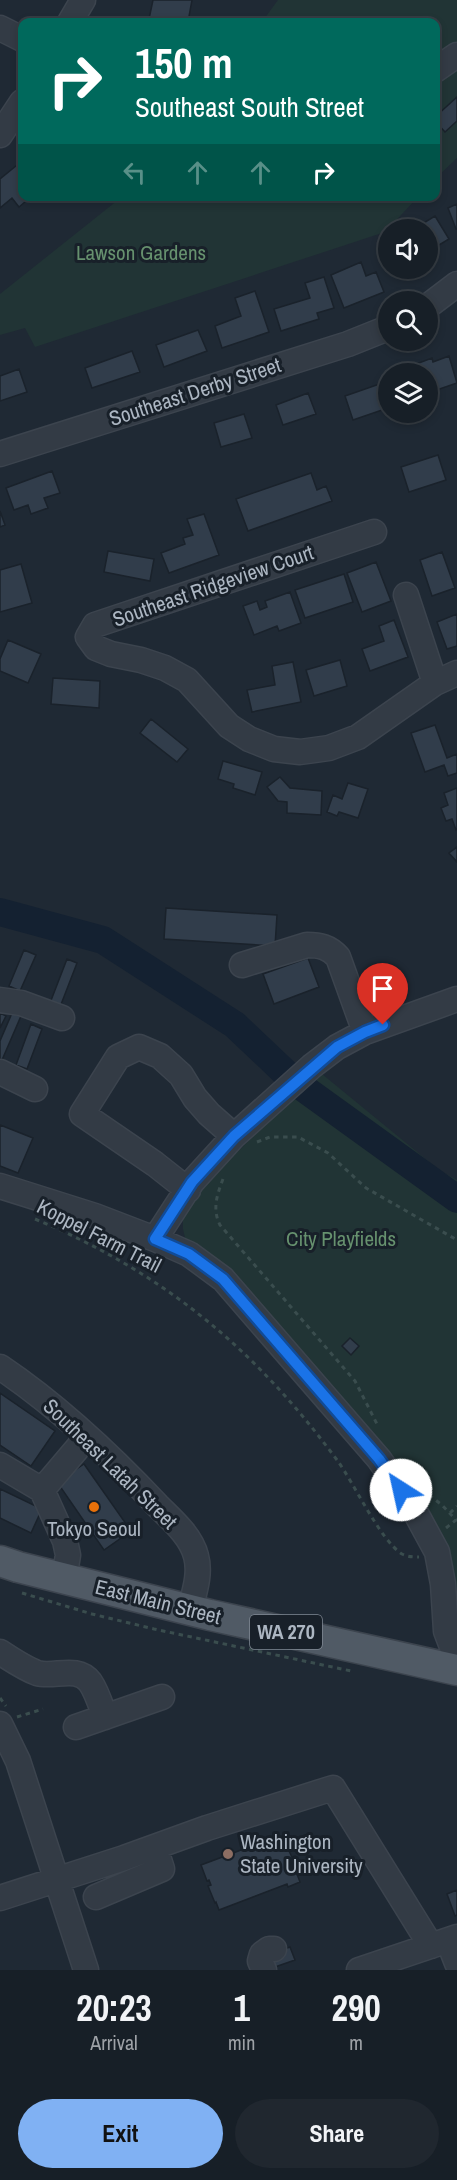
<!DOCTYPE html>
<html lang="en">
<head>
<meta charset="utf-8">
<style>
  body { margin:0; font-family:"Archivo Narrow",sans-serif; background:#20272f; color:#f1f3f6; height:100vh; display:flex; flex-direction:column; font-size:22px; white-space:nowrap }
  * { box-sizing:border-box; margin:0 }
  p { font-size:20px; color:#9ea2a7 }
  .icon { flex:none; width:33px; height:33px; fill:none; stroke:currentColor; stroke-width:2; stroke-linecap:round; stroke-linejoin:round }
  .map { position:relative; height:1970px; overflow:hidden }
  .drawer { display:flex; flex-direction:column; background:#171f27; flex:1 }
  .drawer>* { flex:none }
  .top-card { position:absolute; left:18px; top:18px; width:422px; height:183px; border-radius:12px; box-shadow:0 3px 9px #0003,0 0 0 2px #363d44; background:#00695c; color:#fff; overflow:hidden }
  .controls { position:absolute; left:378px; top:219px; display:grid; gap:12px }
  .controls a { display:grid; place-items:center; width:60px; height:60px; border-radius:50%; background:#171f27; box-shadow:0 3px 9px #0003,0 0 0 2px #363d44; font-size:30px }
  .pin { position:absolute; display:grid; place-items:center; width:51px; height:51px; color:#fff; margin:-62px -26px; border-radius:50% 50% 50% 0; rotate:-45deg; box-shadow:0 0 6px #0007 }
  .pin .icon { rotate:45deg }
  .me { position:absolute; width:66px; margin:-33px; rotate:325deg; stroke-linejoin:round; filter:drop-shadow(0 0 4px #0008) }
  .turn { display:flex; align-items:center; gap:21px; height:126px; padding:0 18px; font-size:27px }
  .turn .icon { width:78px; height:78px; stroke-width:2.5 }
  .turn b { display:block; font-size:42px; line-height:51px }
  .lanes { display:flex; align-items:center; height:57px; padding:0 18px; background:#0003; justify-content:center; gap:30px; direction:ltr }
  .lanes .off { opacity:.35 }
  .eta { display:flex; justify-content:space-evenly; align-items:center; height:102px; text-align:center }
  .eta b { font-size:36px; font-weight:700; line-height:42px }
  .action { display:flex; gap:12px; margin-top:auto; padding:12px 18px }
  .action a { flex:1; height:69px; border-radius:36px; background:#80b1f3; color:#111; font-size:24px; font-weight:700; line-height:69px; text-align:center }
  .action a+a { background:#20272f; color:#f1f3f6 }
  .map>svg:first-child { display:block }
</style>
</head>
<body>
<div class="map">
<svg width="457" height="1970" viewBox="0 0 457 1970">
  <rect width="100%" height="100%" fill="#1f2934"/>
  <!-- green -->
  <path fill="#213435" d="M278,0h179v158l-22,21v-157h-173z
    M123,196h295v1l-33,35 -350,115 -10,-19 -25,7v-41z
    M322,1074l117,96 18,10v421l-14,-17 -31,-78 -223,-252 -6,-25v-15l14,-23 70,-68z"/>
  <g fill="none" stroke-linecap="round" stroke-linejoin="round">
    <!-- river -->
    <path stroke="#142131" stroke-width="28" d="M0,912l103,28 132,85 60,57 162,117"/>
  </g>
  <!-- building -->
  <path fill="#313d4b" stroke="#1a222b" stroke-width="1.5" d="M153,0h39l-4,22h-20l-19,-3z
    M457,97v24l-12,11 -10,-11v-4z
    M22,161v35h10l-13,11 -7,-9 -12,10v-29z
    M457,204v25h-1l-8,-21z
    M435,216l14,23 -20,12 6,10 -7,5v-36h-16z
    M361,262l5,14 10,-4 8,20 -40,16 -13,-33z
    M406,268h17l-12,8z
    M324,277l10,31 -17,5 2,6 -38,12 -7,-22 36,-11 -5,-15z
    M255,291l14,41 -47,16 -7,-22 26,-10 -6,-18z
    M198,330l9,21 -43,16 -8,-22z
    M132,351l8,21 -48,16 -7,-20z
    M449,356l8,27 -29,10v-19h-18l-2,-7 24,-9 1,4z
    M19,369l8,23 -27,9v-25z
    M388,381v27l-35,12 -8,-24z
    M308,393l8,21 -33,11 -7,-20z
    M244,414l8,24 -31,9 -7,-24z
    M438,455l8,25 -37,12 -8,-25z
    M52,471l8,22 -16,5 4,10 -17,6 -3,-9 -14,5 -8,-22z
    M311,473l6,17 9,-4 6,15 -84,30 -12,-32z
    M0,511l5,14 -5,2z
    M204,514l15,41 -50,18 -8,-20 24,-9 -2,-6 10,-3 -6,-16z
    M108,551l46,8 -4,22 -46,-9z
    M442,552l13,36 -23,8 -12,-36z
    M376,562l15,39 -29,11 -15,-39z
    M21,564l11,39 -32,9v-42z
    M344,574l9,28 -48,16 -10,-28z
    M290,592l11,31 -22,8 -2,-5 -23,9 -11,-29 14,-5 3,9 7,-3 -2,-6z
    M457,614v32l-10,3 -10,-27z
    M394,620l14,37 -38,14 -8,-22 22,-8 -5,-15z
    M8,640l33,14 -13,29 -28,-12v-12z
    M340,660l7,26 -33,10 -8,-26z
    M293,662l8,40 -49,10 -5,-22 28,-5 -3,-19z
    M53,678l47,3 -1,27 -48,-4z
    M151,719l37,30 -11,13 -37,-29z
    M435,725l12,33 10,-4v19l-9,3 -4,-11 -19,7 -14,-39z
    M223,761l39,11 -7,23 -22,-7 1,-4 -16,-5z
    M280,777l10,11 32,3 -1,24 -34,-2v-11l-9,-1 -11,-14z
    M348,783l20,6 -10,29 -19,-6 -2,4 -10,-4 6,-17 9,4z
    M457,788v41l-1,1 -4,-11 -6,2 -5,-13 7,-3 -4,-12z
    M457,847v15l-8,-9z
    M166,908l111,7 -2,31 -111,-7z
    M24,950l12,5 -16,36 -11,-5z
    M308,958l11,29 -45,17 -11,-30z
    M67,959l10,4 -17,44 -10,-4z
    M0,1013l6,3 -6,12z
    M12,1013l9,3 -19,44 -2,-1v-18z
    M31,1024l11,5 -15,40 -11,-4z
    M0,1125l33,13 -15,35 -18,-7z
    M350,1338l9,8 -8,9 -9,-9z
    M0,1393l55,38 -24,35 -31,-21z
    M84,1464l47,67 -27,19 -47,-68z
    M0,1489l42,20 -11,24 -31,-15z
    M288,1835l6,15 -5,1 3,6 3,-1 6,17 -4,1 3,8 -12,5 -1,-3 -68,26 -3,-8 -1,1 -7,-17 3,-1 -2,-5 -2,1 -6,-16 72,-27 1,2z
    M457,1890v25l-2,1 -8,-22z
    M290,1947l5,13 -20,7 -5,-13z"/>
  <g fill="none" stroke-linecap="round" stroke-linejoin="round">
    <defs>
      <path id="minor" d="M70,22l13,-22
        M0,28l22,11
        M435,70l22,-15
        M0,135l22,-33
        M428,306l29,-22
        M0,454l348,-110 40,-16
        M374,532l-279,93 -7,12 8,11 15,6 30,6 24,8 22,12 42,46 20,13 25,10 26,3 29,-4 29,-11 77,-54 22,-10
        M406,595l29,88
        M242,965l65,-20c13,0 22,2 31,12l27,75
        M0,1000l21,3 41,15
        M0,1072l35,17
        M0,1186l95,30 60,23 34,15 34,25 156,180 33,47 25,46 6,32 3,47 11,29
        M188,1190l-33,-26 -73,-50 36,-57 21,-10 21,9 21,19 14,23 14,16 25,22
        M155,1239l37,-57 42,-46 78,-70 25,-19 28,-15 92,-33
        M0,1367c58,39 110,88 158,139 14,14 33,30 38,50 5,18 -2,37 -6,54
        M0,1465l42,25
        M64,1579l4,-24 -3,-14 -23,-51 45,-53
        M0,1652c12,8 24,16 37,21 17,5 40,-8 53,9 7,10 11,24 15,35
        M0,1724l18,37 68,209
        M76,1727l86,-30
        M96,1897l66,-28 -7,-22
        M0,1898l124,-40 83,-30 126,-40 98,158
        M448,1940l9,23
        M264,1970l-4,-9 2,-7 7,-5h5
        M359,1970l98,-33"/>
      <path id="major" d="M0,1561l18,6 192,48 247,55"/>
    </defs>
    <!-- minor casing -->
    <use href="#minor" stroke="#3c444e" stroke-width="27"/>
    <!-- major casing -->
    <use href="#major" stroke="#3c444e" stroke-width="33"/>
    <!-- path -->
    <path stroke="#3a4d4e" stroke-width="3" stroke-dasharray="4.5 4.5" stroke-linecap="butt" d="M257,1142l13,-5h28l30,16 38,35 91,52
      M223,1179c-6,16 -11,30 -3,46l135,156 23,45
      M35,1219c129,54 219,129 302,241 17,23 43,80 65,94 6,3 11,3 17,3
      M429,1495l13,10 15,16
      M450,1513l7,-7
      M446,1528l10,-8
      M22,1593l70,21 62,15 197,42
      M0,1698l6,8
      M17,1717l26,-8"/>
    <!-- minor -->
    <use href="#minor" stroke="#333b45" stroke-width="24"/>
    <!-- major -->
    <use href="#major" stroke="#505a65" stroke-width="30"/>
  </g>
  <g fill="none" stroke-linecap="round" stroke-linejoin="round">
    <defs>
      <path id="route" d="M383,1025l-18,7 -28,15 -103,89 -42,46 -37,57 34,15 34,25 156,180 22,31"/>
    </defs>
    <!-- route casing -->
    <use href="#route" stroke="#114b97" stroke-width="15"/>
    <!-- route -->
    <use href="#route" stroke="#1a73e8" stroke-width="10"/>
  </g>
  <!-- markers -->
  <circle fill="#e8710a" stroke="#182029" stroke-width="2" cx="94" cy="1507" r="6"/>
  <circle fill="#8d6e63" stroke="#182029" stroke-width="2" cx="228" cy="1854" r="6"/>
  <g text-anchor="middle" stroke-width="6" stroke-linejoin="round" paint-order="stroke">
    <!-- shield labels -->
    <rect fill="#182029" stroke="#808994" stroke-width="1.5" x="250" y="1615" width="72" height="34" rx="4.5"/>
    <g font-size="20" font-weight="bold" fill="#acb6c2">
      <text x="286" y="1639">WA 270</text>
    </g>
    <!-- park labels -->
    <g font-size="21" fill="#66916e" stroke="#182029">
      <text x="141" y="260">Lawson Gardens</text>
      <text x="341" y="1246">City Playfields</text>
    </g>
    <!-- street labels -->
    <g font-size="21" fill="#acb6c2" stroke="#182029">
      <text transform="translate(195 392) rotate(-18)" y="7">Southeast Derby Street</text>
      <text transform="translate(213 586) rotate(-19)" y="7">Southeast Ridgeview Court</text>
      <text transform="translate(99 1236) rotate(27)" y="7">Koppel Farm Trail</text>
      <text transform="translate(110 1464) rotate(44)" y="7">Southeast Latah Street</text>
      <text transform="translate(158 1602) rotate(14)" y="7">East Main Street</text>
    </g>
    <!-- poi labels -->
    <g font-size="21" fill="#acb6c2" stroke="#182029">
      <text x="94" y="1536">Tokyo Seoul</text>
      <text x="240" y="1849" text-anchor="start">Washington<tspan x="240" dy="24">State University</tspan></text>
    </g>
  </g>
</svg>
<div class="controls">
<a><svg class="icon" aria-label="sound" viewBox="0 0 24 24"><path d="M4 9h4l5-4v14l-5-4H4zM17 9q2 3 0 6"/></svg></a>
<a><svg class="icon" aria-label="search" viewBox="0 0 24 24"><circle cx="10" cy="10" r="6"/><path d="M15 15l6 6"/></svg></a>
<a><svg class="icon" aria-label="layers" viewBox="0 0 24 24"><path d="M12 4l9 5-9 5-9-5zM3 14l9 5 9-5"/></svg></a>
</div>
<div class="pin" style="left:383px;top:1025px;background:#d93025"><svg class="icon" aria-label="arrive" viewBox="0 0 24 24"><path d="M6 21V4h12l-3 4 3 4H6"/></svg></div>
<svg class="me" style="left:401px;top:1490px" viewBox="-20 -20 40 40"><circle r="19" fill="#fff"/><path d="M0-13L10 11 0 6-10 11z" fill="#1a73e8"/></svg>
<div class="top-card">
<div class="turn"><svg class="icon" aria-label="right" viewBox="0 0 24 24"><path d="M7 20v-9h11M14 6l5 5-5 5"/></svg><div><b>150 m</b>Southeast South Street</div></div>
<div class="lanes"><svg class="icon off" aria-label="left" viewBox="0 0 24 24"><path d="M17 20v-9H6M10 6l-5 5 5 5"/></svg><svg class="icon off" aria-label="ahead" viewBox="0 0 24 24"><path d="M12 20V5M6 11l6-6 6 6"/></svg><svg class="icon off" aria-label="ahead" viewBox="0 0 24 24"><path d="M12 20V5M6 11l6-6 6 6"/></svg><svg class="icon" aria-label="right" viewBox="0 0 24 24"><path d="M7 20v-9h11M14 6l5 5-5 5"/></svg></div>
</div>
</div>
<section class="drawer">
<div class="eta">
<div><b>20:23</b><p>Arrival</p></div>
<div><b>1</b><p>min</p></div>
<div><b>290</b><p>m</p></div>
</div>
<div class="action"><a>Exit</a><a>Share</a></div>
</section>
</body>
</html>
